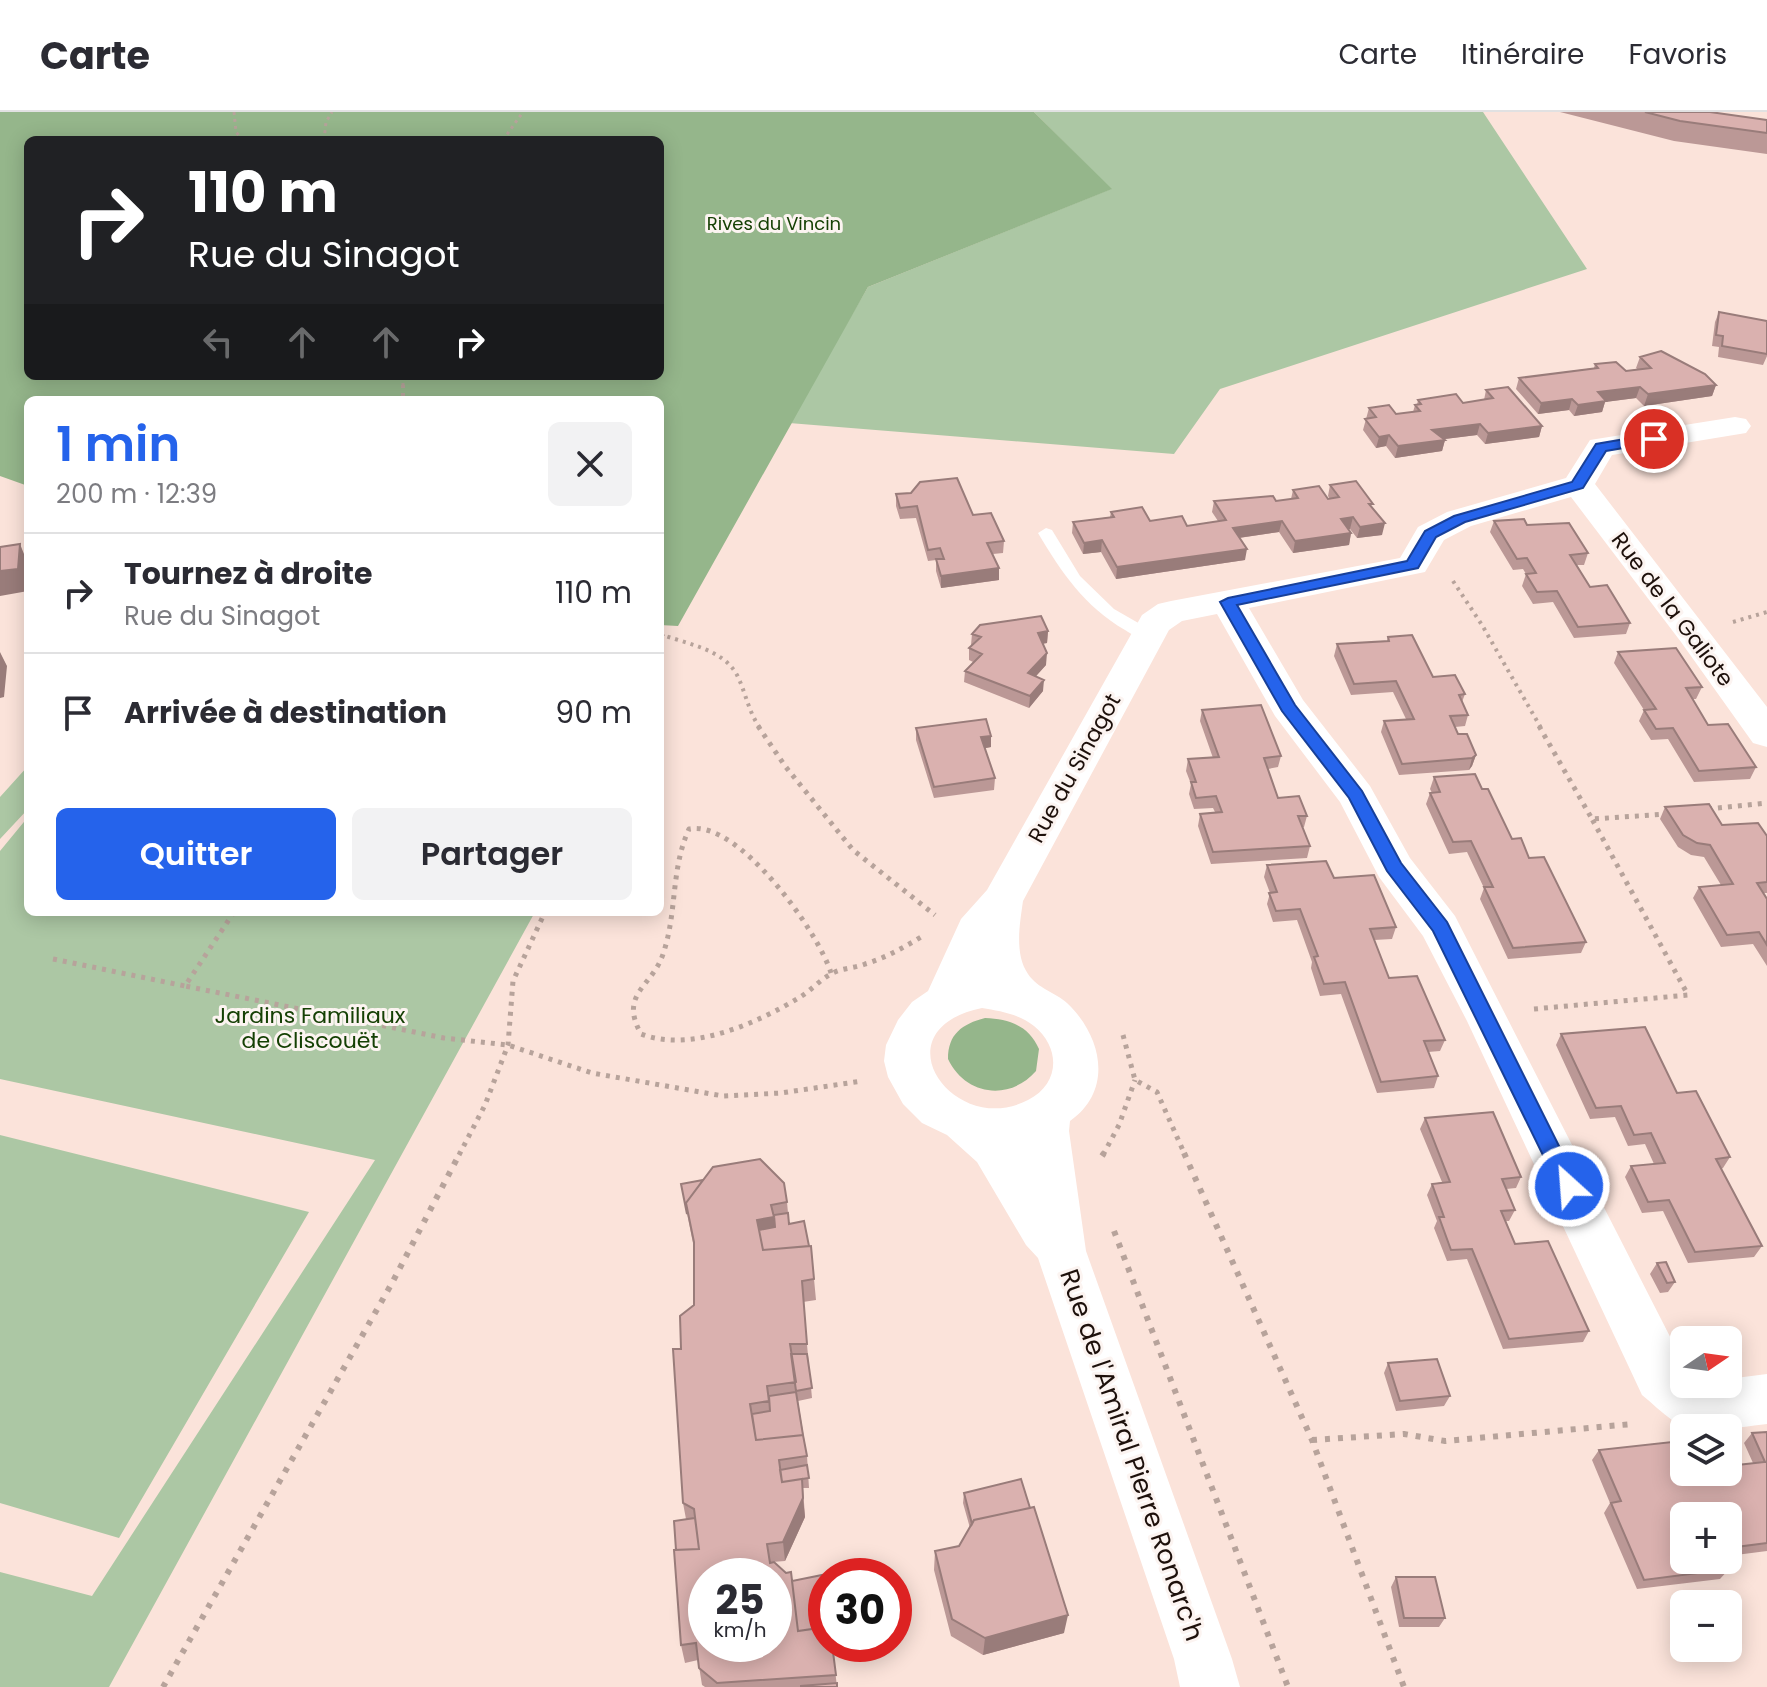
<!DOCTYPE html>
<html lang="fr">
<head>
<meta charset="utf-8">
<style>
  body { margin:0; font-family:Poppins,sans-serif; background:#f2f2f3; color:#2b2b33; height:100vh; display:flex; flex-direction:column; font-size:30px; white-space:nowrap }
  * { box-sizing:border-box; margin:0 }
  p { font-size:26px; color:#7c7c81 }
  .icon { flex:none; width:44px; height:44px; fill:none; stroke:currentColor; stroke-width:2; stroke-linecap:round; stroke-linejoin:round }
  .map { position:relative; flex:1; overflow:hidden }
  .side { position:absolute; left:24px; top:284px; width:640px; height:520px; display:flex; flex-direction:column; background:#fff; border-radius:12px; box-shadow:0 4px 20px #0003 }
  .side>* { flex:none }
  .hud { position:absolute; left:24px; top:24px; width:640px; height:244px; border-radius:12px; box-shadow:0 4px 20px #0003; background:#202124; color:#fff; overflow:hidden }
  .needle { width:52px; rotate:77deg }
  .controls { position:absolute; left:1670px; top:1214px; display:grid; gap:16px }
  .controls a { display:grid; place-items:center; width:72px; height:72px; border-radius:12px; background:#fff; box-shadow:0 4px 20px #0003; font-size:40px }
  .speed { position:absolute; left:688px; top:1446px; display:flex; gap:16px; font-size:40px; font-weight:700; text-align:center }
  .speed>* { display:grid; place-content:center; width:104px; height:104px; border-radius:50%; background:#fff; box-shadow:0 4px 20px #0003; line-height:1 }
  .speed small { font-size:20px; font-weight:400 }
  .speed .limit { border:12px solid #d22; background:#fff; color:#111 }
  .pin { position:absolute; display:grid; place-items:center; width:68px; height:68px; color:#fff; margin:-34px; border:4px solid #fff; border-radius:50%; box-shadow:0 2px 8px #0007 }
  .me { position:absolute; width:88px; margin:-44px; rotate:334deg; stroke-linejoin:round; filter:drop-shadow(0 0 6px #0008) }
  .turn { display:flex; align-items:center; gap:28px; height:168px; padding:0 32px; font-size:36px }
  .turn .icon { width:104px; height:104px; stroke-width:2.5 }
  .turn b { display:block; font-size:56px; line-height:68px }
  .lanes { display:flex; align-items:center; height:76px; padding:0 32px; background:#0003; justify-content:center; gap:40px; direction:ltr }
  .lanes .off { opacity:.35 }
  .round { display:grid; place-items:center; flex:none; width:84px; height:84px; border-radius:12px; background:#f2f2f3 }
  .head { display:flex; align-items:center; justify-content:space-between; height:136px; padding:0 32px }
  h1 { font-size:48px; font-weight:600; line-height:60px; color:#2563eb }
  .cta { display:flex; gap:16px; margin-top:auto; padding:16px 32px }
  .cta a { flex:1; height:92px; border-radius:12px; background:#2563eb; color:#fff; font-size:32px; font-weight:600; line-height:92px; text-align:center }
  .cta a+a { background:#f2f2f3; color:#2b2b33 }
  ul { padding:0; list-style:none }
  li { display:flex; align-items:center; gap:24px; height:120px; padding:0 32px; border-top:2px solid #e1e1e2 }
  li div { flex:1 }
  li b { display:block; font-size:30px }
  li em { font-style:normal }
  header { display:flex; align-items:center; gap:48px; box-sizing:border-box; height:112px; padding:0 40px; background:#fff; border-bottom:2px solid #e1e1e2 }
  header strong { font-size:38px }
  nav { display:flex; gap:44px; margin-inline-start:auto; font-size:28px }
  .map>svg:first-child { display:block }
</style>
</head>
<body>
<header>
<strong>Carte</strong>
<nav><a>Carte</a><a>Itinéraire</a><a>Favoris</a></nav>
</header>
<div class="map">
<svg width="1767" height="1575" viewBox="0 0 1767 1575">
  <rect width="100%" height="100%" fill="#fbe3da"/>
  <!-- green -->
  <path fill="#acc7a4" d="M1034,0h449l104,157 -367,120 -46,65 -385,-31 79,-136 243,-98z
    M28,654v43l-28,30v-42z
    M28,705v95h507l-426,775h-109v-115l92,24 283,-436 -375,-81v-228z
    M0,1023l309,77 -190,326 -119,-35z"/>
  <!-- forest -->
  <path fill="#95b68b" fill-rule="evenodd" d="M0,0h1034l78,77 -244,98 -190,339 -18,-1v-225h-632v86l-28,-10zM28,28h632v236h-632z
    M985,906c25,1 44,8 54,31l-3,22c-27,31 -71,24 -88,-12 0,-25 14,-35 37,-41z"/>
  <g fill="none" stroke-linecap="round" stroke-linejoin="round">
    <!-- path-far3 -->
    <path stroke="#b7a39b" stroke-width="3" stroke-dasharray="3 4" stroke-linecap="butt" d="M234,0l2,20 7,8
      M324,28l2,-18 6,-10
      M503,28l20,-28
      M403,264v11"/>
    <!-- path-far2 -->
    <path stroke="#b7a39b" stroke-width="4" stroke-dasharray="3 5" stroke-linecap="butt" d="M403,273v15
      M1453,469l29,44 59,103
      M1733,510l34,-10
      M660,522c27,10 63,15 77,41 9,18 11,36 23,53
      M660,531l3,-9"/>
    <!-- path-far1 -->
    <path stroke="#b7a39b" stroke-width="5" stroke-dasharray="4 6" stroke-linecap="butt" d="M758,614l27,40 68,84 82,65
      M1539,614l53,93 75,-5
      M1708,697l59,-6
      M234,800l-49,74 259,52 64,7 84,28 131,23 58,-3 81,-12
      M53,847l132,27
      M831,861c-13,-42 -93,-154 -142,-144 -18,39 -12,82 -25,122 -10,36 -46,41 -23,83 49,19 115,-10 159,-37 12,-7 21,-19 35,-25 9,-4 20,-4 30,-8 20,-6 38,-16 56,-27
      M1534,897l154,-14 -96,-176
      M1123,923l12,45 22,12 28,63
      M459,1043l26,-50 23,-60 5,-64 32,-69
      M1103,1043l16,-30 16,-45"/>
    <!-- path -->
    <path stroke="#b7a39b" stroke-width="6" stroke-dasharray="5 8" stroke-linecap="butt" d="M1184,1041l128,287 92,247
      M1102,1044l2,-3
      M1114,1119l174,456
      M1312,1328l92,-6 41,7 187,-17
      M163,1575l229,-404 68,-130"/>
    <!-- service -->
    <path fill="#fff" fill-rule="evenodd" d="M1046,416l6,2 28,46 34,33 40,23 3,4 -3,4c-11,3 -19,-4 -29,-10 -41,-24 -63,-57 -87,-97z"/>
    <!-- minor -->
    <path fill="#fff" fill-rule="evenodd" d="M1735,305l11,2 5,7 -5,7 -134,22 -17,29 172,223v40l-14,-4 -72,-101 -110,-145 -100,29 -27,14 -19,32 -176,36 54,92 67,86 40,72 45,58 229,448v20h44v-5l39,-5v50c-29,3 -68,12 -95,-4 -10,-7 -20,-17 -30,-25l-175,-374 -44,-85 -44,-59 -39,-75 -65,-86 -58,-102 -35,7 -13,9 -146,271c-3,22 -9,53 5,73 10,15 27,18 39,29 35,33 47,87 3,118l-1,10 17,120 146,408 8,28h-60l-6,-28 -136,-401 -12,-13 -49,-83 -30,-27 -25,-12 -19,-19 -15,-27 -4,-16 2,-16 12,-25 14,-18 16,-11 33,-72 26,-29 155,-275 16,-11 13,-3 229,-43 18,-31 29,-15 119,-34 24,-38zM982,896c18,3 37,6 52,18 27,22 26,58 -6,74 -74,39 -152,-70 -46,-92z"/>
  </g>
  <!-- wall -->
  <path fill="#bb9896" d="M1560,0h150l57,8v34l-93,-13z
    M1719,200l48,9v35l-4,9 -45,-8 1,-10 -7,-1 3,-24z
    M1640,245l76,28 -4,11 -68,10 -8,-8 -31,4 -3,10 -28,4 -5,-6 -31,4 -22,-25 3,-11 75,-10 1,-4 31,7 12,-1 -2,-2z
    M1486,278l56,36 -3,11 -54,7 -8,-9 -33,4 1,1 -3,11 -47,7 -9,-12 -10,2 -13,-18 6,-22 27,6 17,-2 2,-7h2l1,-5 45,3 21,-3z
    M1330,373l42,23 10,27 -25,3 -7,-9h-2l3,4 -2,12 -56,8 -14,-21 -40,6 6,22 -129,19 -15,-27 -18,2 -11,-21 1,-11 37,-5 1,-5 39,9 37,5 31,-5 -6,-9 2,-11h62l15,-2 2,-9 37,9 -2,-3z
    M896,382l77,21 31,26 -1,12 -10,1 6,14v12l-58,8 -5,-17v-11l-8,1 -12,-43 -16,1 -4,-13z
    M1494,409l33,4 61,28 -4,12h-7l13,22 40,36 -4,11 -52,4 -21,-36 -20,2 -11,-18 4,-12 -3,-5 -10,1 -23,-38z
    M1048,519l-1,12 -4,1 3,21 -10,11 7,15 -14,17 -65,-26 1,-11 8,-9 -4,-2v-12l3,-3h-1l1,-11z
    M1388,525l45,40 32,17 -3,8 6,13 -3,11 -10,1 3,7 18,21 -4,11 -3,4 -70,5 -18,-43 3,-11 22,-2 -13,-27 -42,3 -17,-39 3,-12 50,-3z
    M1618,540l84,35 -6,12h-4l16,26 48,42 -6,12 -56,3 -26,-43 -17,1 -12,-19 5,-11 -30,-47z
    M1202,598l79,46 -3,11 -10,2 10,29 29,18 -3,11 -2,1 8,18 -3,12 -96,6 -13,-38 2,-12 15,-2 -2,-4 -19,1 -5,-15 2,-10 -5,-13 2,-12 25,-1 -13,-37z
    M916,616l75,8v11l-6,1 10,30 -1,12 -60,8 -18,-58z
    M1434,665l48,12 30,50 17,19 57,84 -5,11 -73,6 -28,-60 4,-11 -17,-36 -18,2 -23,-50 4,-11h2l-2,-4z
    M1665,695l57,18 45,11v57h-3l3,6v67l-14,-22 -32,3 -28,-49 6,-11 22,-2 -17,-28 -13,-2 -13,-8 -18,-28z
    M1267,753l67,13 62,49 -4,12 -18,1 15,38 56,62 -5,11 -12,1 10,24 -4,12 -57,5 -36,-99 -21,2 -9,-28 1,-6 -15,-42 -24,2 -6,-18 3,-11 -6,-16z
    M1561,922l116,59 53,64 -7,11 -2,1 41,77 -8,11 -66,6 -25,-52 -21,2 -17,-36 6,-11 23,-2 -9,-20 -17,2 -13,-29 -25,2 -34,-74z
    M1425,1006l96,59 -5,11 -10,1 9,21 -6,11h-3l9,23 74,87 -6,11 -80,7 -36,-90 -20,2 -13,-33 3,-7 -10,-26 5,-11 10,-2 -22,-53z
    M681,1072l106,18 2,22 25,55 2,21 -13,2 9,96 -14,3 9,55 2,32h-6l2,29 -20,44 -13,1 20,19 40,63 5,43h-132l-3,-2 -4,-25 -13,3 -4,-18 -5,-95 10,-31 -3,-16 -2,-154 13,-44v-57z
    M1657,1151l18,19 -7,10 -8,1 -10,-19z
    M1388,1251l62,33 -6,10 -48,5 -12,-38z
    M1767,1320v119l-39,5v-40h-44l45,53 -9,10 -83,10 -33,-76 6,-10 -18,-43 7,-10 85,22 69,-9 -9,-20 8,-10z
    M964,1381l100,140 -81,22 -32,-19 -17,-66 1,-19 24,-5 11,-18 -7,-25z
    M1396,1465l49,41 -6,9h-40l-8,-40z"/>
  <!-- shaded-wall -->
  <path fill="#997c7a" d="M1716,273l-4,11 -68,10 4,-12z
    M1640,275l-4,11 -31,4 -3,10 -28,4 4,-11 20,-13z
    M1572,287l-3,11 -31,4 3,-11z
    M1480,312l-3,11 -48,6 3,-11z
    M1542,314l-3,11 -54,7 3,-11z
    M1389,323l-3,11 -10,2 3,-11z
    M1445,328l-3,11 -47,7 3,-12z
    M1353,405l-3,12 -11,1 2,-11z
    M1282,409l-3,11 -48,7 2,-11z
    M1385,411l-3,12 -25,3 3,-11z
    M1351,421l-2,12 -56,8 2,-12z
    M1102,428l-1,12 -18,2 1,-11z
    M20,432l8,20v27l-28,5v-25z
    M1247,437l-2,11 -129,19 1,-12z
    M999,456v12l-58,8v-12z
    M1048,519l-1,12 -10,1 1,-11z
    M0,540l7,14 -3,31 -4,1z
    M1047,541l-1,12 -18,20v-12z
    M1044,568l-1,11 -14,17 1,-12z
    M991,624v11l-10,2v-12z
    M1476,643l-4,11 -3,4 3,-12z
    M774,1105l2,21 -16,3 -3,-21z
    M803,1386l2,19 -20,44 -2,-19z
    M1068,1503l-4,18 -81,22 2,-17z"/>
  <!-- building -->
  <path fill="#dab1af" stroke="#997c7a" stroke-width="2" fill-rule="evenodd" d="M1645,0h65l57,8v13l-87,-12z
    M1719,200l48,9v33l-45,-8 1,-10 -7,-1z
    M1661,239l44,23 11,11 -68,9 -8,-7 -42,5 8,9 -28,4 -6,-6 -31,4 -22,-25 79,-10 -3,-4 21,-2 10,9 25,-3 -11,-11z
    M1508,275l34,39 -54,7 -8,-9 -48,6 13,10 -47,6 -9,-11 -10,2 -14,-18 11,-2 -7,-9 20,-3 7,9 24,-3 -5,-6 6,-1 -3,-4 38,-6 7,9 30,-5 -7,-8z
    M957,366l16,37 18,-2 13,28 -17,2 12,25 -58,8 -5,-17h8l-4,-11 -12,2 -11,-44 -17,2 -4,-14 15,-1 9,-11z
    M1356,369l17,23h-4l16,19 -25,4 -7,-10 -12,2 10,14 -56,8 -13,-20 -49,7 14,21 -130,18 -15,-27 -18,3 -11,-21 41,-5 -3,-5 31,-5 8,14 32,-5 5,10 39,-6 -12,-19 59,-5 3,5 22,-3 -5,-8 26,-4 9,13 11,-2 -9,-12z
    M1524,407l3,6 42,-2 19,30 -18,2 20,32 17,-2 23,38 -52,4 -21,-36 -20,1 -11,-18 10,-1 -9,-15 -10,1 -23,-38z
    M20,432l-2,25 -18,2v-24z
    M1041,504l7,15 -10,2 9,20 -19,20 16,7 -14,16 -65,-25 17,-17 -13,-6 12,-11 -9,-3 8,-9z
    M1412,523l21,42 22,-2 10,19 -6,1 9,20 -18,1 8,18h9l9,21 -4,3 -70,6 -18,-43 30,-2 -18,-38 -42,3 -17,-40 52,-3 -1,-4z
    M1676,536l26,39 -16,1 22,37 20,-1 28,43 -57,4 -26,-43 -17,1 -12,-19 12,-1 -38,-57z
    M1261,593l20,51 -17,2 14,40 21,-2 8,20h-9l12,30 -97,6 -13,-38 22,-2 -6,-16 -20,2 -5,-16h5l-8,-23 31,-2 -17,-47z
    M986,607l5,17 -10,1 14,41 -61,9 -18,-59z
    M1475,662l7,15h6l24,50 9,-1 8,20 15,-1 42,85 -73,6 -29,-61h9l-22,-46 -18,1 -23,-49 10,-1 -6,-15z
    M1709,692l13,21 36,-2 9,13v46l-10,1 10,16v46l-8,-13 -32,3 -28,-48 34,-3 -23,-39 -13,-2 -14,-8 -18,-28z
    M1326,749l8,17 40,-3 22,52 -26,2 19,49 28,-2 28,64 -21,1 14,35 -57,6 -36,-100 -21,2 -10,-27 4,-1 -18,-47 -24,2 -7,-18 8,-1 -10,-27z
    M1645,915l32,66 19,-2 34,66 -14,2 46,87 -67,6 -26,-52 -21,2 -17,-36 34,-3 -14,-30 -17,2 -13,-29 -25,2 -35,-74z
    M1493,1000l28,65 -19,2 13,31 -14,1 14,33 33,-3 41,90 -80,8 -37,-90 -21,1 -12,-33h5l-12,-33 18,-2 -25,-64z
    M760,1047l24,24 3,19 -16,3 3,12 -17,3 6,30 48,-4 3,33 -12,2 5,63h-17l6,38 -29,4 2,15 -19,3 6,36 47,-5 4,21 -28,4 3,22 20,-3 1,19 -20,44 -16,2 3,19 4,-1 12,11 5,-1 7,59 28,-4v17h6l4,31 -119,8 -18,-15 -3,-25 -15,2 -7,-95 25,-1 -5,-40 -11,-6 -10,-154h8l-1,-33 14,-11v-63l-8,-39 27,-36zM706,1464h68v68h-68z
    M703,1068l-17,23 1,11 -6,-30z
    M788,1101l1,11 15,-3 5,25 -46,4 -4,-20 16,-3 -1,-12z
    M1666,1150l9,20 -8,1 -10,-20z
    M791,1242h16l5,34 -16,3z
    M1437,1247l13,37 -50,5 -12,-38z
    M796,1280l7,43 -47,5 -4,-26 18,-3 -1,-15z
    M1767,1320v111l-39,5v-32h-44v44h40l5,9 -85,11 -33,-77 10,-2 -22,-51 73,-8 12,27v3h44v-6l37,-4 -13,-29z
    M807,1353l2,13 -27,4 -2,-12z
    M1021,1367l9,29 -56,12 -2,4 -8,-31z
    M1034,1395l34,108 -83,23 -33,-19 -17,-68 24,-5 15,-26z
    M695,1406l4,31 -23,1 -2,-29z
    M822,1463l4,29v23l-28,4 -6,-50z
    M1396,1465h39l10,41h-41z
    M837,1571v4h-36v-1z"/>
  <!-- route -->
  <path fill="#2563eb" stroke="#184099" stroke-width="2" d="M1654,322l5,2v6l-53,9 -23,37 -118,34 -29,15 -18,31 -181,37 58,100 67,86 39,72 46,59 132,264 -3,6 -7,3 -8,-3 -128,-261 -46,-60 -38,-73 -67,-87 -62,-109 8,-4 179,-37 18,-30 29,-15 118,-34 24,-38z"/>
  <g text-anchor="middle" stroke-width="6" stroke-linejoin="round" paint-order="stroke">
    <!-- far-park labels -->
    <g font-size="18" fill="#154004" stroke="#fcf4f1">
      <text x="774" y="118">Rives du Vincin</text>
    </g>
    <!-- street labels -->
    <g font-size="22" fill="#1d100b" stroke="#fcf4f1">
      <text transform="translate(1673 497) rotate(53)" y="8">Rue de la Galiote</text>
      <text transform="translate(1074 656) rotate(-61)" y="8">Rue du Sinagot</text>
    </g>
    <!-- park labels -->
    <g font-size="22" fill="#154004" stroke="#fcf4f1">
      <text x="310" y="911">Jardins Familiaux<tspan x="310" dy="25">de Cliscouët</tspan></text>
    </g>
    <!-- near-street labels -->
    <g font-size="26" fill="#1d100b" stroke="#fcf4f1">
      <text transform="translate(1132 1343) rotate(71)" y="9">Rue de l'Amiral Pierre Ronarc'h</text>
    </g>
  </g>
</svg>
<div class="controls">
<a><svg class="needle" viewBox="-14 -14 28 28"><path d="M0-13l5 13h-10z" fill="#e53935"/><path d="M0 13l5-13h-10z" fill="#7c7c81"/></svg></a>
<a><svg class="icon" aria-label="layers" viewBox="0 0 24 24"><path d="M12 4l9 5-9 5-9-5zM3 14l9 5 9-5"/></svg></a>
<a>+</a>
<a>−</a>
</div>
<div class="speed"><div>25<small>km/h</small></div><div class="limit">30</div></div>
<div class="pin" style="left:1654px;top:327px;background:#d93025"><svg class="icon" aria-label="arrive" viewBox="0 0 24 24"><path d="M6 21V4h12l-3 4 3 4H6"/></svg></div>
<svg class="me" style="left:1569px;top:1074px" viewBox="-20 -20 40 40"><circle r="17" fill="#2563eb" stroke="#fff" stroke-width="3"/><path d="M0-11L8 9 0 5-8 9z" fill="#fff"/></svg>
<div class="hud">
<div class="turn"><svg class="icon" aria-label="right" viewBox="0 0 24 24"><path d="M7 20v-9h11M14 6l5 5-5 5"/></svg><div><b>110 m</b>Rue du Sinagot</div></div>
<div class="lanes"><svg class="icon off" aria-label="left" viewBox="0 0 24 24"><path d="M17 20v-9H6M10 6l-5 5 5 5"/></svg><svg class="icon off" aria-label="ahead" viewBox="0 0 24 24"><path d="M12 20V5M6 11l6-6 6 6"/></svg><svg class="icon off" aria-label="ahead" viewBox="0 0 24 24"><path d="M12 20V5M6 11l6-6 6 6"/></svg><svg class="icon" aria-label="right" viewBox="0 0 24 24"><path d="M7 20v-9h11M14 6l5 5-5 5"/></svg></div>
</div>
<section class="side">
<div class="head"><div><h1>1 min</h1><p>200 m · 12:39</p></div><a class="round"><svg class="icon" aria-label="close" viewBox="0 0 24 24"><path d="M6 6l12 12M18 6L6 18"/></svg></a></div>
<ul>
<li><svg class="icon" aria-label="right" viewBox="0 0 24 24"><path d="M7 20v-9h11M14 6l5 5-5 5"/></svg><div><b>Tournez à droite</b><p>Rue du Sinagot</p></div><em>110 m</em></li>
<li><svg class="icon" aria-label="arrive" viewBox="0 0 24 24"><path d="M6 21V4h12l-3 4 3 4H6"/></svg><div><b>Arrivée à destination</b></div><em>90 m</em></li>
</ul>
<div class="cta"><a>Quitter</a><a>Partager</a></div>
</section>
</div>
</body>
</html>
